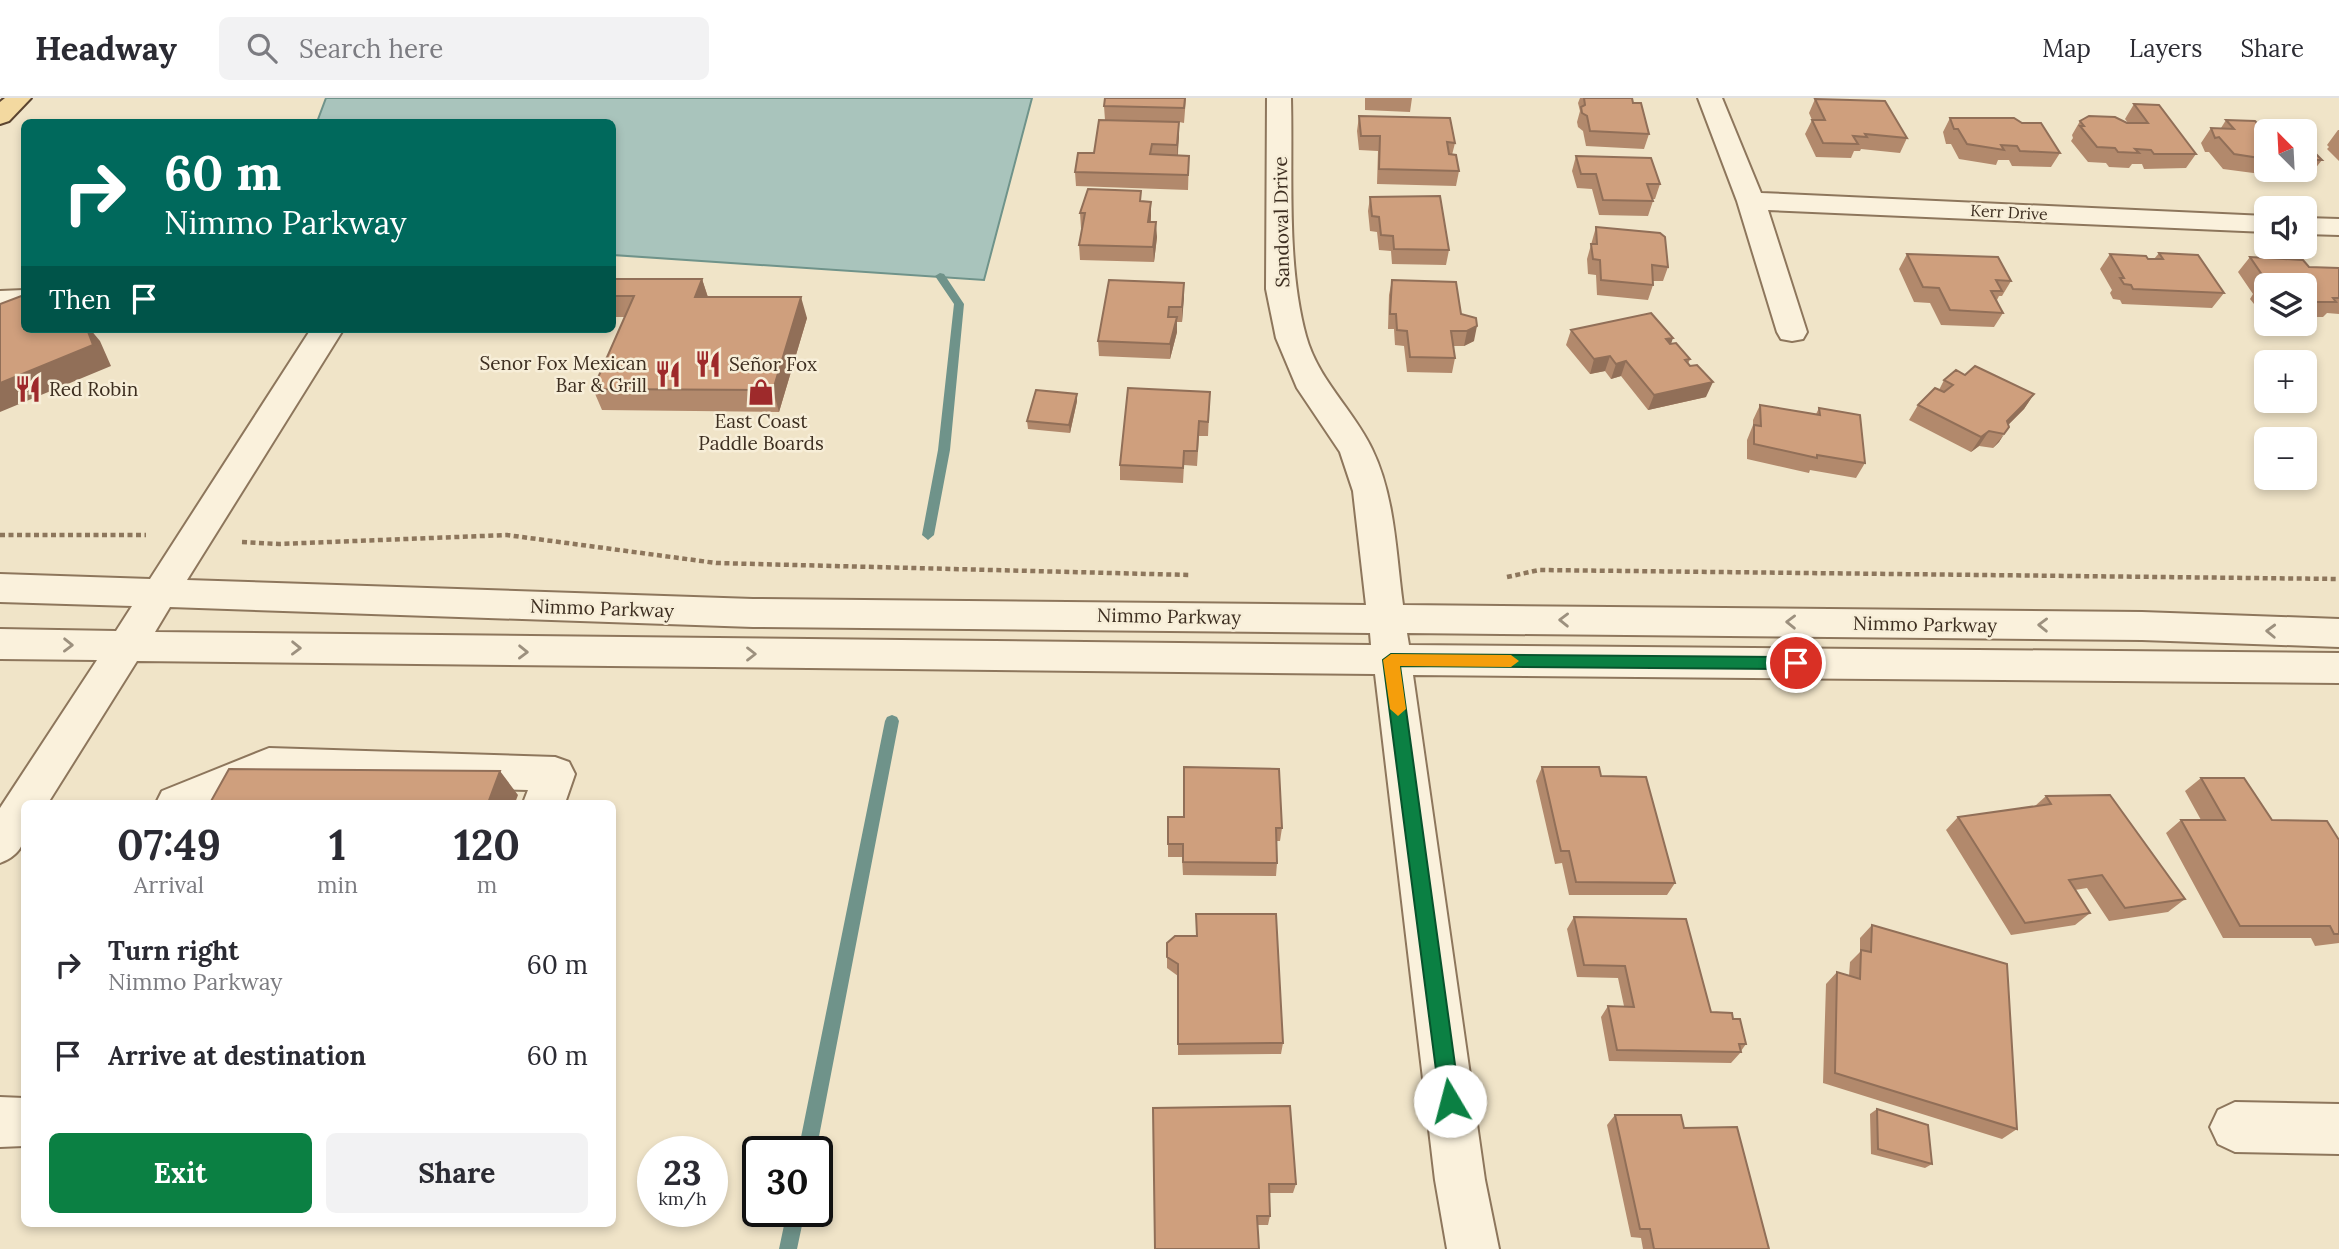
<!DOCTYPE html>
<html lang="en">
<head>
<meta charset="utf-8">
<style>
  body { margin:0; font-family:Lora,serif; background:#f2f2f3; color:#2b2b33; height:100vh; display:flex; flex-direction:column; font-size:26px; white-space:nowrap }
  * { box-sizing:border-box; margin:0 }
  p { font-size:23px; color:#7c7c81 }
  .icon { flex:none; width:38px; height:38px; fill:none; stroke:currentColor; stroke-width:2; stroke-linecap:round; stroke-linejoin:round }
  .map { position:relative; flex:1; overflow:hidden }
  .sheet { position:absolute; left:21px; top:702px; width:595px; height:427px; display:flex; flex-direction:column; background:#fff; border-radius:10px; box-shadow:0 4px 10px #0003 }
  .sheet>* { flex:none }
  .hud { position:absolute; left:21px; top:21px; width:595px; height:214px; border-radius:10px; box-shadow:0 4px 10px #0003; background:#00695c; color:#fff; overflow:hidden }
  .needle { width:46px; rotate:336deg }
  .buttons { position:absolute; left:2254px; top:21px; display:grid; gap:14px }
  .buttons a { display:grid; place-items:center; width:63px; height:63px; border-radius:10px; background:#fff; box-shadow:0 4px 10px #0003; font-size:35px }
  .speed { position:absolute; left:637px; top:1038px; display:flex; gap:14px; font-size:35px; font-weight:700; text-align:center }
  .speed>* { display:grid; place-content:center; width:91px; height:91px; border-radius:50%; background:#fff; box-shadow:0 4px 10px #0003; line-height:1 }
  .speed small { font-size:18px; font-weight:400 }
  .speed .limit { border:4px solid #111; border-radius:10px; background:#fff; color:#111 }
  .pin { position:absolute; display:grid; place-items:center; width:60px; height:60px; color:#fff; margin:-30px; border:4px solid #fff; border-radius:50%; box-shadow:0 2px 7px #0007 }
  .me { position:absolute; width:77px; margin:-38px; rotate:352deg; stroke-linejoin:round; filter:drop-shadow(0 0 5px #0008) }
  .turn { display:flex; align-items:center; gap:24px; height:147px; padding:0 28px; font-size:32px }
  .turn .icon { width:91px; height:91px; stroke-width:2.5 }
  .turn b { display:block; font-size:49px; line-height:60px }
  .then { display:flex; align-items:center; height:66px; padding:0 28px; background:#0003; gap:14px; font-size:26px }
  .eta { display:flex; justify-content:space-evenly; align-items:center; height:119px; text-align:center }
  .eta b { font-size:42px; font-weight:700; line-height:49px }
  .action { display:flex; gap:14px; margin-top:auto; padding:14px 28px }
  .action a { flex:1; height:80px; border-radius:10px; background:#0b8043; color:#fff; font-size:28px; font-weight:700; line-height:80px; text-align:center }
  .action a+a { background:#f2f2f3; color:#2b2b33 }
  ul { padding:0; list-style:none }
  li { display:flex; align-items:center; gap:21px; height:91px; padding:0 28px }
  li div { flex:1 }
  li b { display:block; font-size:26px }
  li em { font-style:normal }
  header { display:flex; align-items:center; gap:42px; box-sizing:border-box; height:98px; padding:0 35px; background:#fff; border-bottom:2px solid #e1e1e2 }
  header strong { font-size:33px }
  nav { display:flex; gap:38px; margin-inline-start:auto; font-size:24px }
  .search { width:490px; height:63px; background:#f2f2f3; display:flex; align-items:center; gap:18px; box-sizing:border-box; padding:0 24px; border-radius:10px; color:#7c7c81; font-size:26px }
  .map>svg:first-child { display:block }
</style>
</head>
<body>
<header>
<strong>Headway</strong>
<div class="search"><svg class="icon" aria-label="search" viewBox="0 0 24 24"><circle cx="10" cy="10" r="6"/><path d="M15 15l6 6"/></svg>Search here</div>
<nav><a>Map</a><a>Layers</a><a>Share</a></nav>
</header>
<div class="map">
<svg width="2339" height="1151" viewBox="0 0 2339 1151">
  <rect width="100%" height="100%" fill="#f0e4c8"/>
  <!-- water -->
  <path fill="#a9c4bc" stroke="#6f938a" stroke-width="2" d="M326,0h706l-48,182 -371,-25 -1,-133h-295z"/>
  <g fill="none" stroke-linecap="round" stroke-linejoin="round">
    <!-- stream -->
    <path fill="#6f938a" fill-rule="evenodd" d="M940,175l4,1 20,30 -14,146 -16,85 -6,5 -6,-5 16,-85 16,-146 -19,-28z
      M892,617l5,2 2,4 -83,431h-18l87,-431 2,-4z
      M787,1113h18l-8,38h-18z"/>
    <defs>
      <path id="minor" d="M1267,0h24c2,76 -5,165 15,238 12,44 47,73 66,113 23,47 24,105 31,156l739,7 197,7v28l-197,-7 -735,-7 2,12 930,8v30l-926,-8 72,505 14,69h-52l-12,-69 -60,-506 -1238,-13 -89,142h-24c0,28 7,48 -24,60v-55l97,-148 -97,-1v-30l116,2 16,-25 -132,-4v-28l150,5 161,-250 32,1 -156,250 566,19 613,6 -13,-114 -13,-39 -43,-64 -21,-50 -10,-49zM170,509l583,20 617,6 1,12 -1216,-13z
        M1698,0h24l39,95 505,23v16l-498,-22 39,122 -4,7 -11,2 -11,-2 -4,-7 -40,-131z
        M2305,120l34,1v16l-34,-1z
        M24,192v18l-24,1v-18z
        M269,650l286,9 14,5 6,12 -10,29h-42l5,-13 -257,-8 -50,21h-65l6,-12z
        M0,999l24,1v48l-24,1z
        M2235,1004l104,2v50l-104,-2 -17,-8 -8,-17 8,-17z"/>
      <path id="major" d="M5,0h26l-22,23 -9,3v-22z"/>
    </defs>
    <!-- minor casing -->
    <use href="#minor" stroke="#8d765c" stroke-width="4"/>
    <!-- major casing -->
    <use href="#major" stroke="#5b4430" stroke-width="4"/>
    <!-- path -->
    <path stroke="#8d765c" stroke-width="4.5" stroke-dasharray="5 3.5" stroke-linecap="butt" d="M0,437h146
      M242,444l37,2 228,-9 209,28 474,12
      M1507,479l32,-7 800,9"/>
    <!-- minor -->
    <use href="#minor" fill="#faf1dc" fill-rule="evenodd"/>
    <!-- major -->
    <use href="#major" fill="#f3d9a0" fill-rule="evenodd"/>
  </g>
  <!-- wall -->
  <path fill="#b2896c" d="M1105,0h81l-2,25 -5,-1 -1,33 11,1 -1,34 -112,-4 -1,-14 19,-19 11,-33 -1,-14z
    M1365,0h47l-2,14 -45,-2z
    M1580,0h52l1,5 16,31 -5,15 -58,-3 -3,-15 -5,-4 -1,-5 3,-11 -2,-8z
    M1815,1l92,39 -7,15 -39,-4 -1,2h-6l-3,7 -35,-1 -11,-23 7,-14 -3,-7z
    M2134,6l62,50 -10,14 -42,1 -2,-5h-10l-3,4 -20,-1 -3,-4 -18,-1 -17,-21 2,-3 -1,-3 8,-14 48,2 -3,-4z
    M1359,18l96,27 -3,12 7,16 -3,15 -79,-2 1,-33 -19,-1 -2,-19z
    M1950,20l110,35 -9,14 -39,-1 -3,-6h-11l-2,5 -37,-6 -8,-15h-5l-3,-12z
    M2226,22l40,11v39h39v-27l17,17 -12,15h-34l-4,-5h-8l-3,4 -38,-5 -14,-17h-4l-4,-9 10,-15h10z
    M2338,32h1v31l-12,-12 2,-2 -2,-2z
    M1576,58l84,28 -5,15h-3l1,2 -5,15 -49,-1 -7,-26 -15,-1 -5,-17z
    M1370,99l79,53 -3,15 -54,-1 -1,-13 -12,-1 -2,-18 -7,-1 -2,-20z
    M1142,103l9,15v6l6,15 -3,25 -74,-2 -1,-15 3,-17h-1l-1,-15z
    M1596,129l72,40 -5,14h-10v4l-5,15 -51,-5 -1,-20 -8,-1 -1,-15z
    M2159,155l65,40 -12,15 -90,-4 -2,-4 -7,-1 -3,-6 2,-3 -12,-21 10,-15 44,5z
    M1907,156l104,27 -9,15h-3l-2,4 6,13 -9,14 -53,-2 -11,-22 -16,-1 -15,-33z
    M2250,159l59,10 30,1v46l-12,-1 -4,4h-18v-32h-39v28l-6,-9h-6l-4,-5 3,-5 -15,-22z
    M702,181l6,18 99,21 -28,94 -177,-2 -9,-21 32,-72h-10l-3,-5v-30z
    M1392,182l69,34 13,27 -10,5h-11l2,12 -3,15 -45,-1 -3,-26 -9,-1 -1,-16h-6l1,-34z
    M1184,185l-2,39h-5v10l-7,27 -71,-3 -1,-15z
    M1571,232l100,14 19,15 -2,5 18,33 -58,13 -27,-34 -10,3 -6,-8 -15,3 -24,-29z
    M1944,282l90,14 -10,15 -15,15 -10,18 -6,6 -14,-2 -8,6 -62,-32 9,-15 21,-15z
    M1210,294l-2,44h-9l-2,30 -13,-1 -1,18 -63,-3v-15z
    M1077,303l-7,32 -42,-4 -1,-8z
    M1760,307l56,9 3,-6 46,55 -9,15 -46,-8 -1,3 -62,-14v-19l6,-15v-5z
    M1542,669l59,9 74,107 -8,12h-98l-7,-32 -7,1 -19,-83z
    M2201,680l71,42 67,20v103l-24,3 -4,-8h-88l-57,-105 15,-13h20l-16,-29z
    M2046,698l139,103 -17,13 -59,9 -22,-33 -12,2 15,23 -15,12 -64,10 -65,-105 12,-13 77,-11z
    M1168,719l114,11 -2,13h-4l1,22 -1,13 -93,-1 -1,-18h-14z
    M1196,816l87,129 -2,11 -103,1v-79l-11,-8v-25l29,-7z
    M1574,819l137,95 22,7 13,25 -5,7v1l-10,11 -122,-2 -8,-44 7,-11h16l-6,-28 -41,-1 -10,-48z
    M1872,827l145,204 -15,10 -179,-56 3,-99 11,-12 12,4 1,-14 10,-10v-14z
    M1153,1010l143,76 -3,9h-24l1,23 -2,9h-11z
    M1877,1011l55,55 -7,4 -54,-14 -1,-40z
    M1615,1017l69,13 85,121h-126l-2,-11 -10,-1 -24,-112z"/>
  <!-- shaded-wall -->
  <path fill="#916f58" d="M1179,24v15l-2,23v-15z
    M1151,104v14l-3,21v-15z
    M1156,124l1,15 -3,25 -1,-15z
    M702,181l7,22 -14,-4z
    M1184,185v15l-2,24v-15z
    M801,199l6,21 -28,94 -6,-22z
    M1177,219v15l-7,27v-15z
    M1477,228l-3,15 -10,5 3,-15z
    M87,231h3l10,12 11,25 -111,46v-29z
    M1673,240l-5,15 -2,-14z
    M1610,258l-5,15 -15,3 4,-15z
    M1626,263l-5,15 -10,3 5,-15z
    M1713,284l-7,15 -58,13 6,-15z
    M1077,296v7l-7,32 -1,-8z
    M2034,296l-10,15 -24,24 7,-12z
    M2009,329l-10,15 -6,6 11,-14z
    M1989,333l-10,15 -8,6 10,-15z
    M500,673l18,24 -3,8h-27z"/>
  <!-- building -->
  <path fill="#cf9f7d" stroke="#916f58" stroke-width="2" d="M1105,0h80l-1,10 -80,-2z
    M1584,0h48l1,5h8l8,31 -59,-3 -3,-15 -5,-3 -1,-6 4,-2z
    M1815,1l70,2 22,37 -42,-4 2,3 -14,-1 5,8 -35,-1 -11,-23h13z
    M2134,6l25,1 37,49h-42l-3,-4 -16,-1 4,4 -21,-1 -3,-4 -18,-1 -17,-21h4l-4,-5 9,-5 26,1 12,6h21z
    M1359,18l91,2 5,25 -8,-1 2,12 7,1 3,16 -80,-2 1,-33h-19z
    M1950,20h64l8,5h19l19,30 -40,-2 -3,-5 -16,-1 3,5 -37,-6 -9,-15h-4z
    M1099,22l80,2 -2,23 -25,-1 -2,10 39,2 -1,19 -113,-3 3,-19h16z
    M2226,22l29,1 5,5 30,5h-24v28l-32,-5 -15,-17 -4,1 -4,-10 23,1z
    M2305,45l17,17h-17z
    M1576,58l75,2 9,26h-13l6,17 -50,-1 -7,-26h-15z
    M1088,91l53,2 -1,10 11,1 -3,20h8l-3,25 -74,-2 6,-32h-5z
    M1440,98l9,54 -55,-1 -1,-13 -12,-1 -2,-18 -7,-1 -2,-19z
    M1596,129l64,6 5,4 3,30 -16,-2 1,20 -52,-5 -1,-20 -7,-1 -2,-15h6z
    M2159,155l39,2 26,38 -91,-4 -2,-4 -7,-1 -4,-6h4l-14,-24 36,2 2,3h15z
    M1907,156l91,3 13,24 -15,-1 6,11h-11l12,22 -53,-3 -11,-22 -16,-1z
    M2250,159l53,3 6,7 30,1v30h-6l3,4h-21l-4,-5h-6v-12h-39l-1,4 -4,-5 8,1z
    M614,181h88l-7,18h106l-28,93 -180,-1 41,-93h-22v-14z
    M1109,182l75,3 -2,24h-13l-1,10h9l-7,27 -72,-3z
    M1392,182l64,2 5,32 15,4 1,8 -10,5h-16l4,27 -45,-1 -3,-26 -10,-1 -1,-16h-6z
    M24,197v34h63l6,16 -93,38v-79z
    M1651,215l22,25 -7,1 4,5 6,-1 14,16 -5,1 5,6 7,-1 16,17 -59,13 -28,-34 -10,3 -6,-8 -16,3 -23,-29z
    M1975,268l59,28 -27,27 2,6 -5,7 -15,-3 -8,6 -63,-32 17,-17 9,4 9,-7 -9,-5 12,-10 9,5z
    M1128,290l82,4 -2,30 -9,-1 -2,30h-13l-1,17 -63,-3z
    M1036,292l41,4 -8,31 -42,-4z
    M1760,307l60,10 -1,-7 41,7 5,48 -48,-8v3l-63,-14v-19l7,1z
    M1184,669l95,2 3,59h-6l1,35 -94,-1v-18h-15v-27h16z
    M1542,669h57l2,9 45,1 29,106 -99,-1 -7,-31h-8z
    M229,671l271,2 -12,32h-278z
    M2201,680h43l28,42 55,1 12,19v94h-5l-4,-8h-90l-59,-106h44z
    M2110,697l75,104 -60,9 -23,-33 -33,5 21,33 -65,10 -67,-106 93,-13 -5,-8z
    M1196,816h80l7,129 -105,1v-80l-11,-7v-14l8,-7h22z
    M1574,819l112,2 25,93 21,1 1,6h7l6,25h-7l2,8 -124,-2 -9,-44 26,1 -9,-41 -41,-1z
    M1872,827l135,39 10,165 -182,-56 2,-101 23,7 1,-29 10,2z
    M1290,1008l6,78h-27l1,32h-13l2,33h-104l-2,-141z
    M1877,1011l51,16 4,39 -54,-15z
    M1615,1017h66l3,13 53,-1 32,122h-115l-4,-20h-10z"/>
  <!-- one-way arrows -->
  <defs><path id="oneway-chevron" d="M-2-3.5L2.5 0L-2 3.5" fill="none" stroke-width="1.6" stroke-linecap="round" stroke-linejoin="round" transform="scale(1.75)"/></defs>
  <g stroke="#9c907e">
    <use href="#oneway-chevron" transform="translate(1564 522) rotate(-179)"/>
    <use href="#oneway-chevron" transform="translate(1791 524) rotate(-179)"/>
    <use href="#oneway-chevron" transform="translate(2043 527) rotate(-179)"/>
    <use href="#oneway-chevron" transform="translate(2271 533) rotate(-178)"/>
    <use href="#oneway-chevron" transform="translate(68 547) rotate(1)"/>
    <use href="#oneway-chevron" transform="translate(296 550) rotate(1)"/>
    <use href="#oneway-chevron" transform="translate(523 554) rotate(1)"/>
    <use href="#oneway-chevron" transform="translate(751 556)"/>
  </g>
  <!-- route -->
  <path fill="#0b8043" stroke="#07532c" stroke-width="2" d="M1391,556l405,3 8,6 -8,6 -396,-3 60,435 -3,7 -7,3 -7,-3 -3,-7 -57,-441z"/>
  <!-- slow -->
  <path fill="#f59e0b" d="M1391,556l120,1 8,6 -8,6 -111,-1 6,43 -8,7 -8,-7 -7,-49z"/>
  <!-- icons -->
  <defs>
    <symbol id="restaurant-bare" viewBox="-9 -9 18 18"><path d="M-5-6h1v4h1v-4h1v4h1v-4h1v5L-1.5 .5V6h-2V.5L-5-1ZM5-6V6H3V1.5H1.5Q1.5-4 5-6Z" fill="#9e2a2b" stroke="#f7eed8" stroke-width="2.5" paint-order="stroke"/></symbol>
    <symbol id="shop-bare" viewBox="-9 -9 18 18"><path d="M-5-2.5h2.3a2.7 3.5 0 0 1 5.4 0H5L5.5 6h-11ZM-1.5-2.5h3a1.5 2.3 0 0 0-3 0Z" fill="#9e2a2b" stroke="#f7eed8" stroke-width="2.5" paint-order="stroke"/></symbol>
  </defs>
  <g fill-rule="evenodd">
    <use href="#restaurant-bare" x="689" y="247" width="38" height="38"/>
    <use href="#restaurant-bare" x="649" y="257" width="38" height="38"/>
    <use href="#restaurant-bare" x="9" y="272" width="38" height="38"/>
    <use href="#shop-bare" x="742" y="275" width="38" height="38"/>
  </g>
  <g text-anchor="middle" stroke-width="5" stroke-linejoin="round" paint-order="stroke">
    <!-- far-street labels -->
    <g font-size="16" fill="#3d2e20" stroke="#f7eed8">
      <text transform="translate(2009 114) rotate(3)" y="6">Kerr Drive</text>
    </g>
    <!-- street labels -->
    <g font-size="19" fill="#3d2e20" stroke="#f7eed8">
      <text transform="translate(1281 124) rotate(-91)" y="7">Sandoval Drive</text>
      <text transform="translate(602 510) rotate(2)" y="7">Nimmo Parkway</text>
      <text transform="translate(1169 518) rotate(1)" y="7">Nimmo Parkway</text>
      <text transform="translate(1925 526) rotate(1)" y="7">Nimmo Parkway</text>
    </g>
    <!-- poi labels -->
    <g font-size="19" fill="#3d2e20" stroke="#f7eed8" text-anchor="start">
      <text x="647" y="272" text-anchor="end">Senor Fox Mexican<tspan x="647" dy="22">Bar &amp; Grill</tspan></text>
      <text x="729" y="273">Señor Fox</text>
      <text x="49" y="298">Red Robin</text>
      <text x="761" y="330" text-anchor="middle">East Coast<tspan x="761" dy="22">Paddle Boards</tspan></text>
    </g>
  </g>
</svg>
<div class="buttons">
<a><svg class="needle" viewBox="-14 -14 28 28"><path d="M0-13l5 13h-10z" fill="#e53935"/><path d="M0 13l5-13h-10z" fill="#7c7c81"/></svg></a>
<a><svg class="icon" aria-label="sound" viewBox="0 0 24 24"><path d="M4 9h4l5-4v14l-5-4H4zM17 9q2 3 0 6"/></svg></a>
<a><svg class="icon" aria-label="layers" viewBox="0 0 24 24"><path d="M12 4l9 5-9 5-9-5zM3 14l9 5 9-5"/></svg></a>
<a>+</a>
<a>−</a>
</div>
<div class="speed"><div>23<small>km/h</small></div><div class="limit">30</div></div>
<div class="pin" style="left:1796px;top:565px;background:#d93025"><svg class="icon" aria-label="arrive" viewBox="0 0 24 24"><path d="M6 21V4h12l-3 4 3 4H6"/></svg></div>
<svg class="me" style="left:1450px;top:1003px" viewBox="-20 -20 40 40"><circle r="19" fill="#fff"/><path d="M0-13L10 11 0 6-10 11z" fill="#0b8043"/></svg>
<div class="hud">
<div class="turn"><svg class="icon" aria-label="right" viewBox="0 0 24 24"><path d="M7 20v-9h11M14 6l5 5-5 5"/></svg><div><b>60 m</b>Nimmo Parkway</div></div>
<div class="then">Then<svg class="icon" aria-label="arrive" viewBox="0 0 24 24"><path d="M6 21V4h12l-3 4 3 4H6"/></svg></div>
</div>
<section class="sheet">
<div class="eta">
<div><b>07:49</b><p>Arrival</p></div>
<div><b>1</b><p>min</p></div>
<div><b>120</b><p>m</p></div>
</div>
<ul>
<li><svg class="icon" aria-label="right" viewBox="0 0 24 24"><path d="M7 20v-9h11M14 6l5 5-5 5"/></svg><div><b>Turn right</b><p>Nimmo Parkway</p></div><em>60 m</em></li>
<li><svg class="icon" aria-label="arrive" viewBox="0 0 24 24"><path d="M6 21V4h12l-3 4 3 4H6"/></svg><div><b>Arrive at destination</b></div><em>60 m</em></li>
</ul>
<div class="action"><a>Exit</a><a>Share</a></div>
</section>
</div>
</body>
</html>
